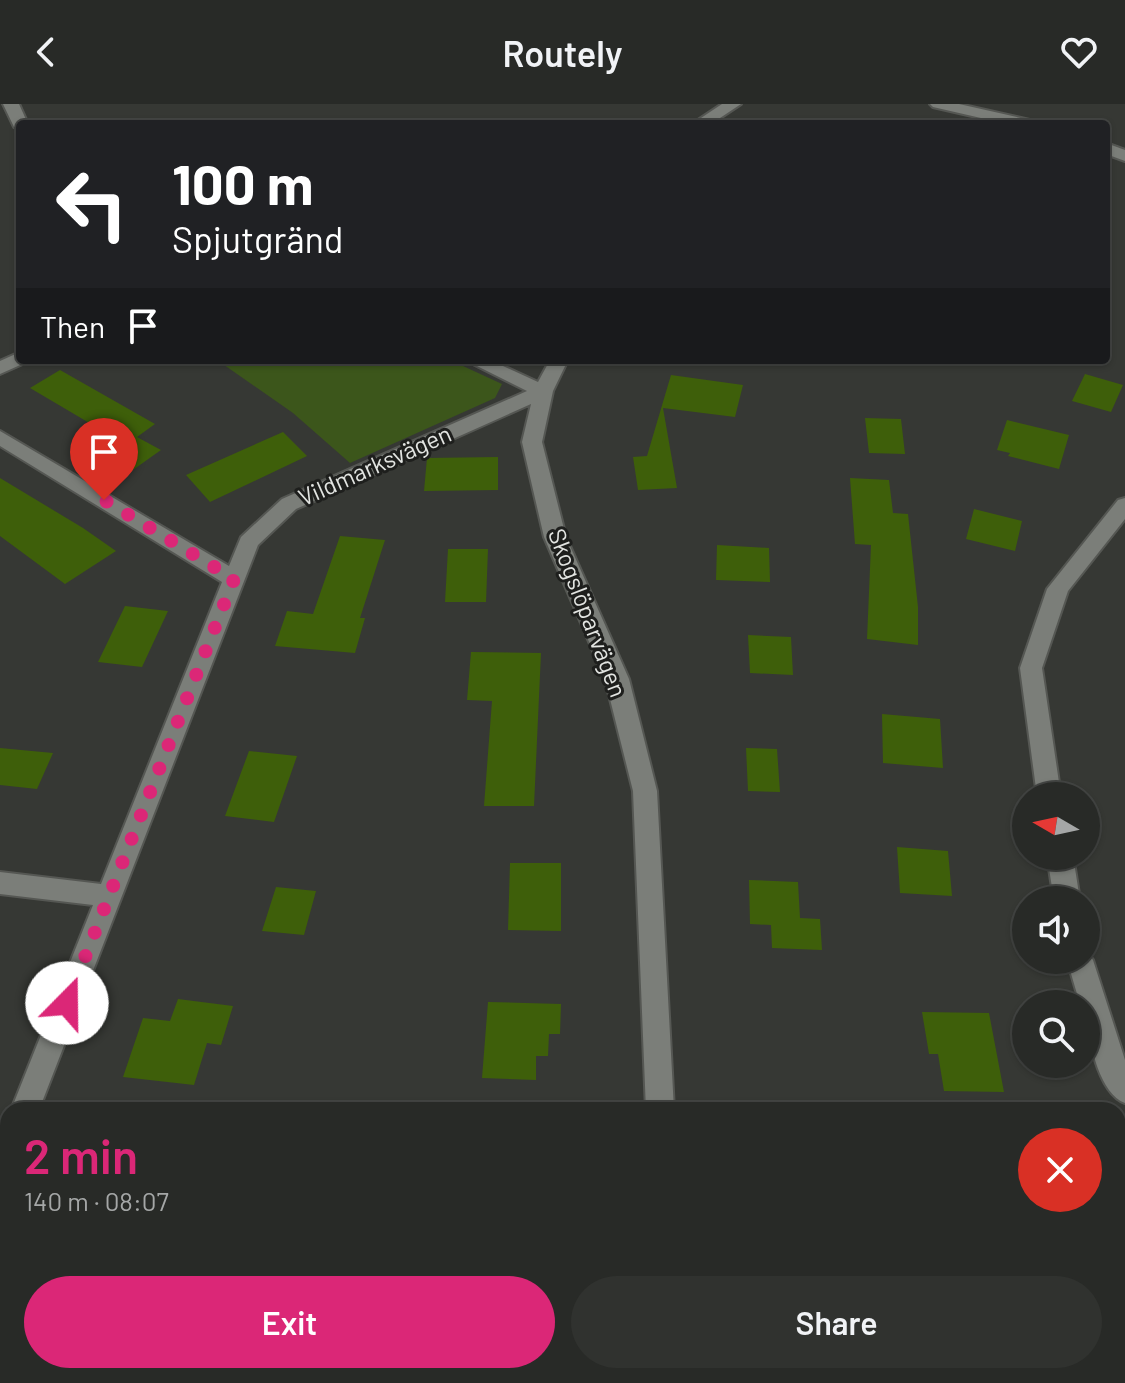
<!DOCTYPE html>
<html lang="en">
<head>
<meta charset="utf-8">
<style>
  body { margin:0; font-family:Barlow,sans-serif; background:#30322f; color:#f1f3f6; height:100vh; display:flex; flex-direction:column; font-size:30px; white-space:nowrap }
  * { box-sizing:border-box; margin:0 }
  p { font-size:26px; color:#a5a7a7 }
  .icon { flex:none; width:44px; height:44px; fill:none; stroke:currentColor; stroke-width:2; stroke-linecap:round; stroke-linejoin:round }
  .map { position:relative; flex:1; overflow:hidden }
  .panel { position:absolute; left:0px; top:998px; width:1126px; height:282px; display:flex; flex-direction:column; background:#282a27; border-radius:24px 24px 0 0; box-shadow:0 2px 6px #0004,0 0 0 2px #444644 }
  .panel>* { flex:none }
  .hud { position:absolute; left:16px; top:16px; width:1094px; height:244px; border-radius:8px; box-shadow:0 2px 6px #0004,0 0 0 2px #444644; background:#202124; color:#fff; overflow:hidden }
  .needle { width:52px; rotate:279deg }
  .buttons { position:absolute; left:1012px; top:678px; display:grid; gap:16px }
  .buttons a { display:grid; place-items:center; width:88px; height:88px; border-radius:50%; background:#282a27; box-shadow:0 2px 6px #0004,0 0 0 2px #444644; font-size:40px }
  .pin { position:absolute; display:grid; place-items:center; width:68px; height:68px; color:#fff; margin:-82px -34px; border-radius:50% 50% 50% 0; rotate:-45deg; box-shadow:0 0 8px #0007 }
  .pin .icon { rotate:45deg }
  .me { position:absolute; width:88px; margin:-44px; rotate:22deg; stroke-linejoin:round; filter:drop-shadow(0 0 6px #0008) }
  .turn { display:flex; align-items:center; gap:28px; height:168px; padding:0 24px; font-size:36px }
  .turn .icon { width:104px; height:104px; stroke-width:2.5 }
  .turn b { display:block; font-size:56px; line-height:68px }
  .then { display:flex; align-items:center; height:76px; padding:0 24px; background:#0003; gap:16px; font-size:30px }
  .round { display:grid; place-items:center; flex:none; width:84px; height:84px; border-radius:42px; background:#30322f }
  .summary { display:flex; align-items:center; justify-content:space-between; height:136px; padding:0 24px }
  h1 { font-size:48px; font-weight:600; line-height:60px; color:#db2777 }
  .primary-button { display:flex; gap:16px; margin-top:auto; padding:16px 24px }
  .primary-button a { flex:1; height:92px; border-radius:48px; background:#db2777; color:#fff; font-size:32px; font-weight:600; line-height:92px; text-align:center }
  .primary-button a+a { background:#30322f; color:#f1f3f6 }
  header { display:flex; justify-content:space-between; align-items:center; height:104px; padding:0 24px; background:#282a27; font-size:36px; font-weight:600 }
  .map>svg:first-child { display:block }
</style>
</head>
<body>
<header><svg class="icon" aria-label="back" viewBox="0 0 24 24"><path d="M15 5l-7 7 7 7"/></svg>Routely<svg class="icon" aria-label="heart" viewBox="0 0 24 24"><path d="M12 20l-8-8c-3-5 5-10 8-4 3-6 11-1 8 4z"/></svg></header>
<div class="map">
<svg width="1125" height="1279" viewBox="0 0 1125 1279">
  <rect width="100%" height="100%" fill="#363834"/>
  <!-- green -->
  <path fill="#3c561b" d="M217,256h233l52,24 -7,14 -145,65 -57,-50z"/>
  <!-- forest -->
  <path fill="#56792a" d="M703,1272h272l21,7h-293z"/>
  <!-- building -->
  <path fill="#3e5f0a" d="M60,266l95,54 -18,13 24,13 -31,22 -43,-24 21,-14 -78,-46z
    M1085,270l38,11 -12,27 -39,-11z
    M671,271l72,10 -8,32 -72,-9 14,80 -39,2 -5,-33 14,-1z
    M865,314l36,1 4,35 -36,-1z
    M1007,316l62,15 -10,34 -51,-13 2,-3 -13,-3z
    M283,328l24,24 -97,46 -24,-27z
    M498,353v33l-74,1 3,-33z
    M0,374l83,50 33,23 -51,33 -65,-48z
    M850,374l39,2 4,33 15,1 10,93v38l-51,-6 4,-94 -16,-1z
    M974,405l48,12 -7,30 -49,-12z
    M340,432l45,4 -25,78h5l-10,35 -80,-7 12,-35 26,3z
    M717,441l52,3 1,34 -54,-2z
    M448,445h40l-2,53h-41z
    M125,502l43,5 -26,56 -44,-5z
    M748,531l43,2 2,38 -43,-2z
    M471,548l70,1 -7,153h-50l8,-105 -25,-1z
    M882,610l58,5 3,49 -60,-5z
    M0,644l53,5 -16,36 -37,-4z
    M746,644l31,1 3,43 -32,-1z
    M249,647l48,5 -23,66 -49,-6z
    M897,743l51,4 4,45 -52,-3z
    M510,759h51v68l-53,-1z
    M749,776l49,2 2,36 20,1 2,31 -50,-2 -1,-23 -21,-1z
    M276,783l40,4 -12,44 -42,-4z
    M178,895l55,7 -12,39 -14,-2 -13,42 -71,-8 20,-59 27,3z
    M488,898l73,2 -1,30h-11l-1,22h-12v24l-54,-2z
    M922,908l67,1 15,79 -60,-1 -6,-37h-9z"/>
  <g fill="none" stroke-linecap="round" stroke-linejoin="round">
    <defs>
      <path id="minor" d="M3,0h16l9,20h-8v5l-6,-2z
        M722,0h19l-30,20h-19z
        M930,0h29l75,17 2,3h-29l-74,-17z
        M1106,39l19,7v11l-19,-7z
        M20,248v8h8l-1,2 -27,12v-13z
        M465,256h25l48,22 12,-22h18l-15,31 -11,51 24,95 63,142 28,112 17,319h-28l-13,-319 -28,-112 -61,-142 -22,-95 9,-38 -235,105 -38,36 -219,565h-28l82,-205 -93,-11v-22l101,12 121,-302 -222,-136v-15l229,135 12,-29 41,-38 245,-108z
        M1125,394v21l-57,72 -26,77 19,128h-24l-17,-128 27,-79 71,-89z
        M1047,752h26l7,44h-26z
        M1086,847l7,9 32,100v43c-28,-10 -39,-72 -39,-99h-6l-13,-44h19z
        M8,1036v45l-8,3v-45z
        M0,1143l8,3v42l-8,-4z
        M79,1272h38l3,7h-38z
        M654,1272h32l1,7h-32z"/>
    </defs>
    <!-- minor casing -->
    <use href="#minor" stroke="#555753" stroke-width="4"/>
    <!-- minor -->
    <use href="#minor" fill="#7b7e79" fill-rule="evenodd"/>
  </g>
  <g fill="none" stroke-linecap="round" stroke-linejoin="round">
    <!-- route -->
    <path stroke="#db2777" stroke-width="14" stroke-dasharray="0 25.2" d="M67,899l167,-424 -130,-79"/>
  </g>
  <g text-anchor="middle" stroke-width="6" stroke-linejoin="round" paint-order="stroke">
    <!-- street labels -->
    <g font-size="24" fill="#e3e5e2" stroke="#1e1f1d">
      <text transform="translate(375 362) rotate(-24)" y="8">Vildmarksvägen</text>
      <text transform="translate(587 509) rotate(69)" y="8">Skogslöparvägen</text>
    </g>
  </g>
</svg>
<div class="buttons">
<a><svg class="needle" viewBox="-14 -14 28 28"><path d="M0-13l5 13h-10z" fill="#e53935"/><path d="M0 13l5-13h-10z" fill="#a5a7a7"/></svg></a>
<a><svg class="icon" aria-label="sound" viewBox="0 0 24 24"><path d="M4 9h4l5-4v14l-5-4H4zM17 9q2 3 0 6"/></svg></a>
<a><svg class="icon" aria-label="search" viewBox="0 0 24 24"><circle cx="10" cy="10" r="6"/><path d="M15 15l6 6"/></svg></a>
</div>
<div class="pin" style="left:104px;top:396px;background:#d93025"><svg class="icon" aria-label="arrive" viewBox="0 0 24 24"><path d="M6 21V4h12l-3 4 3 4H6"/></svg></div>
<svg class="me" style="left:67px;top:899px" viewBox="-20 -20 40 40"><circle r="19" fill="#fff"/><path d="M0-13L10 11 0 6-10 11z" fill="#db2777"/></svg>
<div class="hud">
<div class="turn"><svg class="icon" aria-label="left" viewBox="0 0 24 24"><path d="M17 20v-9H6M10 6l-5 5 5 5"/></svg><div><b>100 m</b>Spjutgränd</div></div>
<div class="then">Then<svg class="icon" aria-label="arrive" viewBox="0 0 24 24"><path d="M6 21V4h12l-3 4 3 4H6"/></svg></div>
</div>
<section class="panel">
<div class="summary"><div><h1>2 min</h1><p>140 m · 08:07</p></div><a class="round" style="background:#d93025;color:#fff"><svg class="icon" aria-label="close" viewBox="0 0 24 24"><path d="M6 6l12 12M18 6L6 18"/></svg></a></div>
<div class="primary-button"><a>Exit</a><a>Share</a></div>
</section>
</div>
</body>
</html>
